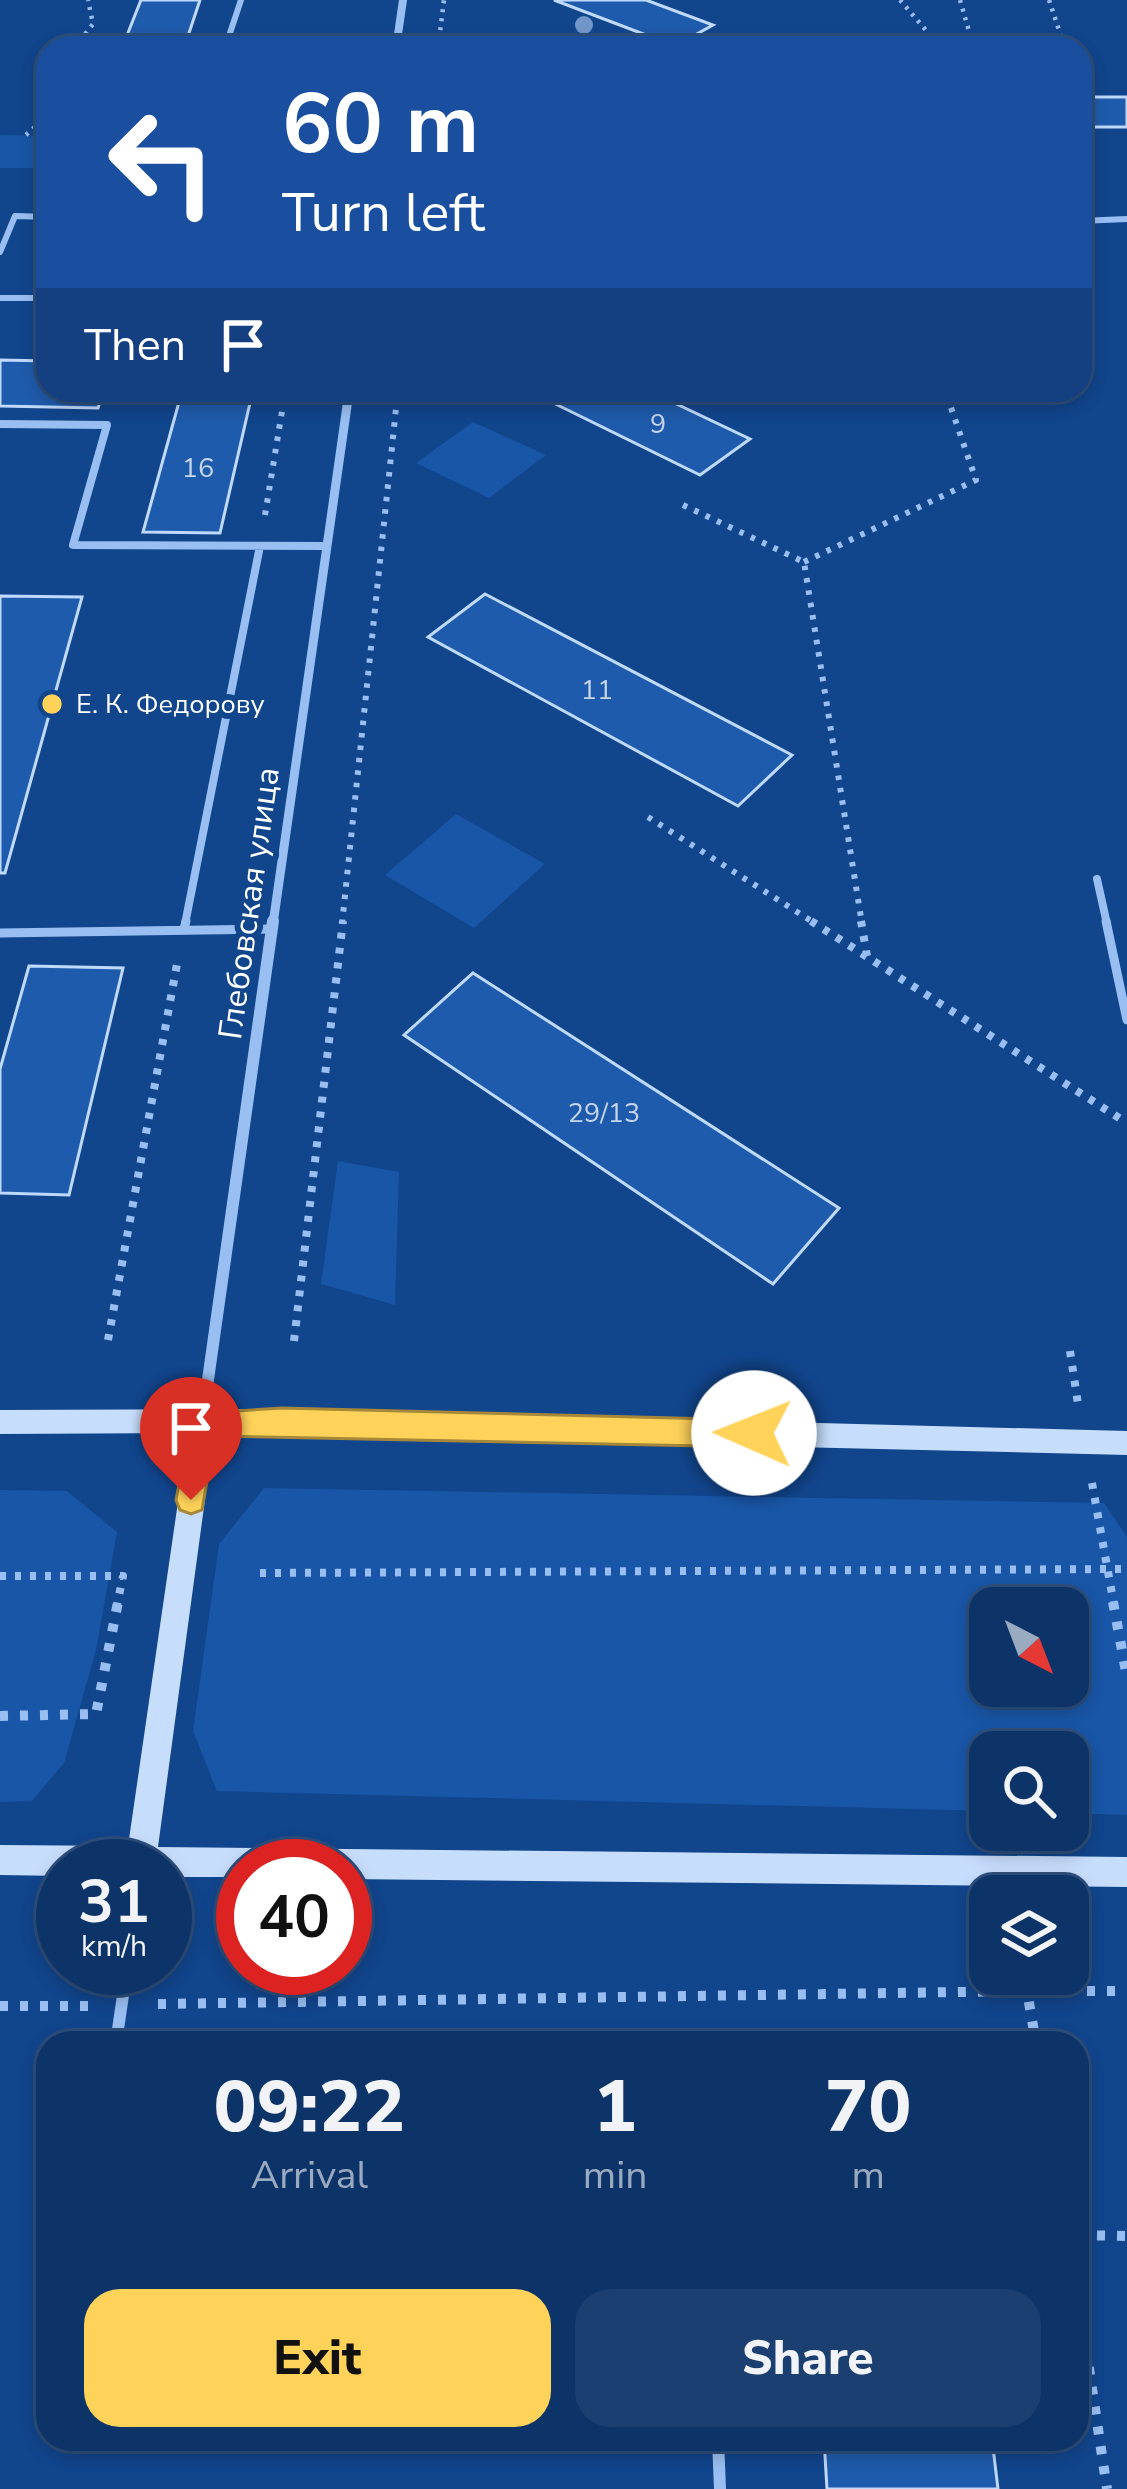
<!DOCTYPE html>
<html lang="en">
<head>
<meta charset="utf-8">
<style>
  body { margin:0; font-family:"Nunito Sans",sans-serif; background:#1b3f71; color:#f1f3f6; height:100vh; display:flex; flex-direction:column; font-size:45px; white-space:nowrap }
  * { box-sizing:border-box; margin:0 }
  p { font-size:39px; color:#9aaac0 }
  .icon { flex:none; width:66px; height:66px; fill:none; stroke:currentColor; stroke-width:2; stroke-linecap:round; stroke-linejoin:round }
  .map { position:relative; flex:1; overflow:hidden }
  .sheet { position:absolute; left:36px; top:2031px; width:1053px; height:420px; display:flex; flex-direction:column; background:#0d3469; border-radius:36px; box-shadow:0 6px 18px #0003,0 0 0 3px #2d4f7d }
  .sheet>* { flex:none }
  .guide { position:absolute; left:36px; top:36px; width:1056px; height:366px; border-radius:36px; box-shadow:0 6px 18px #0003,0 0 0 3px #2d4f7d; background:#1a4fa0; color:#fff; overflow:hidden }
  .needle { width:78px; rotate:138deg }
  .tools { position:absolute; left:969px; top:1587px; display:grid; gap:24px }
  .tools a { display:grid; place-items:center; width:120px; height:120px; border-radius:24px; background:#0d3469; box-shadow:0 6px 18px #0003,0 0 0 3px #2d4f7d; font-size:60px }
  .speed { position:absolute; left:36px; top:1839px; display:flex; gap:24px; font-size:60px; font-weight:700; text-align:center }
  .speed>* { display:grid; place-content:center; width:156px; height:156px; border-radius:50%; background:#0d3469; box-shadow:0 6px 18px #0003,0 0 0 3px #2d4f7d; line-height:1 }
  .speed small { font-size:30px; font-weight:400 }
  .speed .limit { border:18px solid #d22; background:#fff; color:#111 }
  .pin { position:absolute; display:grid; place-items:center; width:102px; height:102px; color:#fff; margin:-123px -51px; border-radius:50% 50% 50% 0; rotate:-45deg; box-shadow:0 0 12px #0007 }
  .pin .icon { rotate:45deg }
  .me { position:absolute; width:132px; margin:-66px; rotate:271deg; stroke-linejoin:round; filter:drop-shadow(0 0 9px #0008) }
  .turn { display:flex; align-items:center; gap:42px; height:252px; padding:0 48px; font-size:54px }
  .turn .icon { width:156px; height:156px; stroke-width:2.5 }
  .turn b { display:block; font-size:84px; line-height:102px }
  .then { display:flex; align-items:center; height:114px; padding:0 48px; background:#0003; gap:24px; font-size:45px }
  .eta { display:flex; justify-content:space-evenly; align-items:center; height:204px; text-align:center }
  .eta b { font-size:72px; font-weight:800; line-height:84px }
  .button { display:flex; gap:24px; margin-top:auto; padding:24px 48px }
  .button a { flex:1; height:138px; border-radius:36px; background:#ffd259; color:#111; font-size:48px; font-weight:800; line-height:138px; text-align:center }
  .button a+a { background:#1b3f71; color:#f1f3f6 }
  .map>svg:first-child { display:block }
</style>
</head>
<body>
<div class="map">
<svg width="1127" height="2489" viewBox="0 0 1127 2489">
  <rect width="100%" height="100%" fill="#11458c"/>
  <!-- green -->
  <path fill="#1956a7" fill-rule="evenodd" d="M0,135l46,1 -6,13 8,1v18h-48z
    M473,422l73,33 -57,43 -73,-35z
    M456,814l89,50 -71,64 -89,-53z
    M338,1161l61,11 -4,133 -74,-21z
    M264,1488l840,15 23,34v278l-59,-2v-61h-78v59l-773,-20 -24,-60 26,-187zM1068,1608v78h-78v-78z
    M0,1490l67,1 50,41 -21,118 -32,113 -32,38 -32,1z"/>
  <!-- building -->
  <path fill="#1f5bac" stroke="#c0dafd" stroke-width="3" d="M141,0h59l-16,48h-62z
    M554,0h92l67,25 -38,21z
    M1080,97h47v30h-47z
    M0,360l48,1v29h56l-6,18 -98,-2z
    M527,390h120l103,49 -50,36z
    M179,402l71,1 -30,130 -77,-1z
    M485,594l307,161 -54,51 -310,-169z
    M0,596l82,1 -77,276h-5z
    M29,966l94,2 -54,227 -69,-2v-124z
    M473,973l366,235 -66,76 -369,-249z
    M824,2439h168l6,50h-171z"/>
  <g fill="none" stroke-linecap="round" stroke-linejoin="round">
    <!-- path-far3 -->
    <path stroke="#99bff2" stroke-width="4.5" stroke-dasharray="3 6" stroke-linecap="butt" d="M900,0l36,42
      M960,0l14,48
      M1049,0l16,48
      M74,48l19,-24 -5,-24
      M438,48l6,-48
      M873,48l64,-5
      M1080,91l2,6
      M26,135l21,-19 1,-12
      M39,187l7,-19
      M945,390l4,12
      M284,402l2,-12
      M397,402l1,-12"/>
    <!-- path-far2 -->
    <path stroke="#99bff2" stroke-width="6" stroke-dasharray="4.5 8" stroke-linecap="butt" d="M683,505l121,57 58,362
      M265,515l19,-116
      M804,562l172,-82 -28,-81
      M648,817l168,107
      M342,924l55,-525"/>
    <!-- path-far1 -->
    <path stroke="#99bff2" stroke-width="8" stroke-dasharray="6 9" stroke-linecap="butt" d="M811,921l316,202
      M861,921l6,35
      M108,1340l69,-376
      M294,1341l49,-420
      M1070,1351l8,53
      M1092,1483l22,122
      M260,1573l867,-4
      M0,1576h123l-6,29"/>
    <!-- path -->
    <path stroke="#99bff2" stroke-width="10" stroke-dasharray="8 12" stroke-linecap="butt" d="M1113,1602l14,75
      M0,1716l96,-2 22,-112
      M1027,1991h100
      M158,2004l869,-13 9,52
      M0,2006h89
      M1077,2235l50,1
      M1077,2288l30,201"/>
    <!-- lane-far3 -->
    <path stroke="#99bff2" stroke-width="6" d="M225,48l16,-48
      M1080,221l47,-2
      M0,252l15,-36 33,1
      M0,298h48"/>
    <!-- lane-far2 -->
    <path stroke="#99bff2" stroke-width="8" d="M0,424l107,1 -34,120 253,1
      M1097,879l10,45
      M185,924l75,-378"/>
    <!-- lane-far1 -->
    <path stroke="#99bff2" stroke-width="9" d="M1106,921l21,99
      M184,929l2,-8
      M0,933l272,-4"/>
    <!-- lane -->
    <path stroke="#99bff2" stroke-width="12" d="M116,2043l11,-75
      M718,2439l2,50"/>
    <!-- street-far2 -->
    <path stroke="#99bff2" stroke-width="8" d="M396,48l7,-48
      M347,402l2,-12"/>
    <!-- street-far1 -->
    <path stroke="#99bff2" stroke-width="9" d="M273,924l75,-525"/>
    <!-- street -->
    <path stroke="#99bff2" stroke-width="12" d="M202,1422l71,-501"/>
    <!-- secondary -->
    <path fill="#c7ddfc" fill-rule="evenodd" d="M282,1409l845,22v24l-913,-22 -56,414 969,10v30l-782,-8v-13h-102v11h-78v-11h-102v10l-63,-1v-30l128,1 60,-413 -188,1v-24z"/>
  </g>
  <!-- trees -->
  <circle fill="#7197ca" cx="584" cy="25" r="9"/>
  <!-- route -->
  <path fill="#ffd259" stroke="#a6883a" stroke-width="3" d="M282,1408l472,12 10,4 5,9 -5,10 -10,4 -539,-11 -13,74 -11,4 -11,-4 -4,-10 16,-86z"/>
  <!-- markers -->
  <circle fill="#ffd259" stroke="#11458c" stroke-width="4.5" cx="52" cy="704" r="12"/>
  <g text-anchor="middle" stroke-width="12" stroke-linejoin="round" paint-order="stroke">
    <!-- number labels -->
    <g font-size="27" fill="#c7d6ea">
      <text x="658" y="433">9</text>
      <text x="198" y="477">16</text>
      <text x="597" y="699">11</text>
      <text x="604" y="1122">29/13</text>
    </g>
    <!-- far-poi labels -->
    <g font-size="27" fill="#fff" stroke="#11458c" text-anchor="start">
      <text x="76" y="713">Е. К. Федорову</text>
    </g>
    <!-- street labels -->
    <g font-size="33" fill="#fff" stroke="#11458c">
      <text transform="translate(248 903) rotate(-82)" y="12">Глебовская улица</text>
    </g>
  </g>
</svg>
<div class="tools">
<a><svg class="needle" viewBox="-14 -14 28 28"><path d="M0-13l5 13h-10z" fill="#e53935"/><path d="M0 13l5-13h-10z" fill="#9aaac0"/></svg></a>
<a><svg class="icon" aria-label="search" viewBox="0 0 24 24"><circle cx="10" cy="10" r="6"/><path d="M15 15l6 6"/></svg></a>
<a><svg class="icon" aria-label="layers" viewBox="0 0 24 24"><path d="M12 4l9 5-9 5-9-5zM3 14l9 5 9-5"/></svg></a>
</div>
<div class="speed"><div>31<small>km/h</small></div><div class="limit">40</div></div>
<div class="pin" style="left:191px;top:1500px;background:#d93025"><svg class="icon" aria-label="arrive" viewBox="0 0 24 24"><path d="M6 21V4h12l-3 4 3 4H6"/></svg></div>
<svg class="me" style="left:754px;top:1433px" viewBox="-20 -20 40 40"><circle r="19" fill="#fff"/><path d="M0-13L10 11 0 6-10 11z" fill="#ffd259"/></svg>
<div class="guide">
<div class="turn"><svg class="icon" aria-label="left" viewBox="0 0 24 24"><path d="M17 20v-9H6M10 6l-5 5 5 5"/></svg><div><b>60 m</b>Turn left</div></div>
<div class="then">Then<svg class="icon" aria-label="arrive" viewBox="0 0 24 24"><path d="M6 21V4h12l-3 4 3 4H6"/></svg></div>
</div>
<section class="sheet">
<div class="eta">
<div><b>09:22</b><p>Arrival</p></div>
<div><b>1</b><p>min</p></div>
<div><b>70</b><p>m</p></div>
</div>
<div class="button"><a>Exit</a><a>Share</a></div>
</section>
</div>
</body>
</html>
